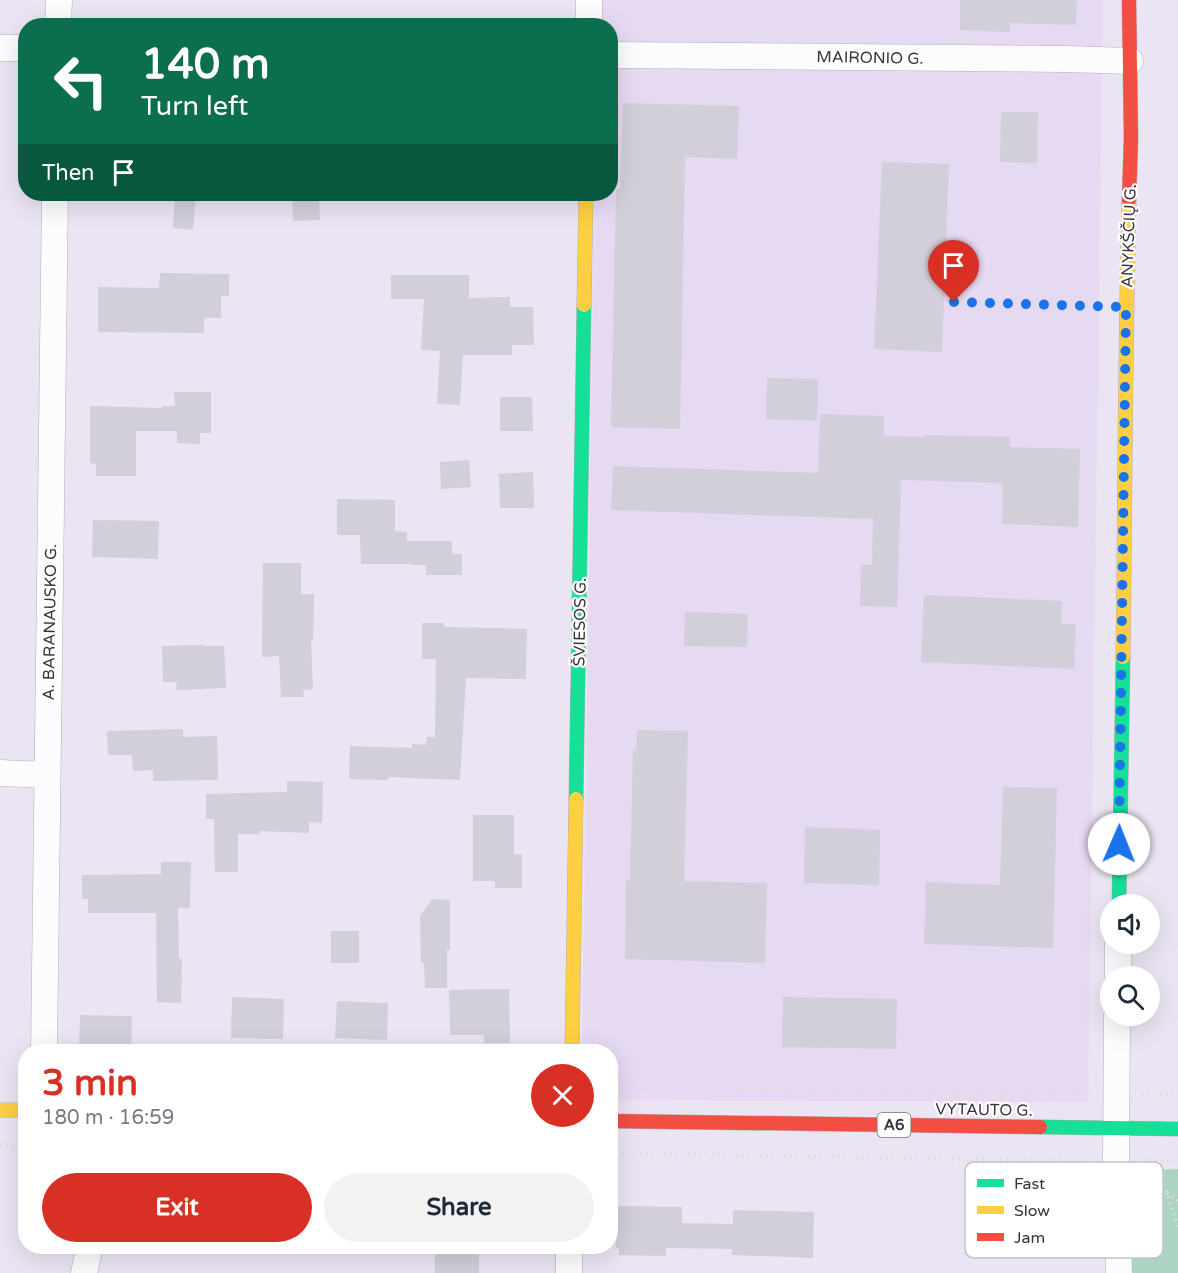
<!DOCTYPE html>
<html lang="en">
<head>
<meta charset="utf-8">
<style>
  body { margin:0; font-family:"Varela Round",sans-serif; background:#f2f2f3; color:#1f2937; height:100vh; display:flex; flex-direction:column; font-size:22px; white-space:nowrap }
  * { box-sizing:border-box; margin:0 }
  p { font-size:20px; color:#747a83 }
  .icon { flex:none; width:33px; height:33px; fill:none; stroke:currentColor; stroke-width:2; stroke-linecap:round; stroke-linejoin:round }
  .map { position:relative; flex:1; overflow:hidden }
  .details { position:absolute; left:18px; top:1044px; width:600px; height:210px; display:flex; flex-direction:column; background:#fff; border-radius:24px; box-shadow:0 6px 24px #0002 }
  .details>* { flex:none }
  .banner { position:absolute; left:18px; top:18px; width:600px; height:183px; border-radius:24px; box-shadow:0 6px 24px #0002; background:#0b6e4f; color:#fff; overflow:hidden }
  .tools { position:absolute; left:1100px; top:894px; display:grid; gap:12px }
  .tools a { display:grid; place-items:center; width:60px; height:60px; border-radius:50%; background:#fff; box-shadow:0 6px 24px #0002; font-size:30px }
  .pin { position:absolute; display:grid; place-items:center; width:51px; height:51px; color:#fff; margin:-62px -26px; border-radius:50% 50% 50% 0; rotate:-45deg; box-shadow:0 0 6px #0007 }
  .pin .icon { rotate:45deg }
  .me { position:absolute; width:66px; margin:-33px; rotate:1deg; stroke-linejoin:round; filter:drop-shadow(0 0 4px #0008) }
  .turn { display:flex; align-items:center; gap:21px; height:126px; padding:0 24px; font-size:27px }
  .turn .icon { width:78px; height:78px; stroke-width:2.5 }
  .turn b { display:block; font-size:42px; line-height:51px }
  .then { display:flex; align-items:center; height:57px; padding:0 24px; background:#0003; gap:12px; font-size:22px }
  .round { display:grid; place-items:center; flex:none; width:63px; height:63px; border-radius:32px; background:#f2f2f3 }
  .summary { display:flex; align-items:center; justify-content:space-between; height:102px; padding:0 24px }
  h1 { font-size:36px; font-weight:800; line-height:45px; color:#d93025 }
  .primary-button { display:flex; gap:12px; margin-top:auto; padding:12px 24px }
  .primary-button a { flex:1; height:69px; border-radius:36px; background:#d93025; color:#fff; font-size:24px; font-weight:800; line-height:69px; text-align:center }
  .primary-button a+a { background:#f2f2f3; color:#1f2937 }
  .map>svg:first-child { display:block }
</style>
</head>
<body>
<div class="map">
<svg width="1178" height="1273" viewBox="0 0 1178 1273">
  <rect width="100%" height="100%" fill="#ebe4f3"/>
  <!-- built -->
  <path fill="#e6d9f2" d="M597,0h506l-15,1102 -477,-2 -1,-48h-28l12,-858h16v-168l-14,-1z"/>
  <!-- green -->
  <path fill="#abd5c2" d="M1178,1169v104h-50v-102z"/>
  <!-- building -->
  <path fill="#d2ceda" d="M960,0h117l-1,25 -66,-2v9l-50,-2z
    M623,103l116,3 -2,53 -52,-2 -5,272 -69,-2 5,-238h4z
    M1001,112h37l-1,51 -37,-1z
    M882,162l67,2 -7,188 -68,-3z
    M175,194h21l-3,36 -20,-2z
    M292,194h27l1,26 -27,1z
    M160,273l69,1v22h-8v22h-17v15l-106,-1v-45l61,1z
    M391,275h78v23l41,-1v10h23l1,38h-22v10h-49l-3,50 -23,-1 3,-53 -19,-1 3,-51h-33z
    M767,378l51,1 -1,42 -51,-2z
    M174,392h37v41h-11v11l-23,-1v-12h-41v45h-40v-12l-6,-1v-57l72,2v-2h13z
    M500,397h32l1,34h-33z
    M820,414l64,2v20l42,1v-2l84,2v10l70,2 -2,78 -76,-3 1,-41 -102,-3 -4,127 -37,-1 1,-41h11l1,-46 -262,-9 2,-44 205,7z
    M469,460l2,27 -30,2 -1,-27z
    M533,472l1,36h-34l-1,-34z
    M337,499l58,1v31l12,1v9h45v13h10v21h-36v-10h-15v-1h-50l-1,-29h-23z
    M93,520l66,1 -1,38 -66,-2z
    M263,563h38v31h13l-1,46h-2l2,49 -10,1 1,7h-23l-2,-41 -17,1z
    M924,595l138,6 -1,23h15l-2,45 -153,-7z
    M685,612l63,2 -1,33 -63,-1z
    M422,623h22v4l83,2 -1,50 -60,-1 -6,102 -72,-3v3l-39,-1 1,-33 62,2v-4l14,1 1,-8h8l1,-78h-14z
    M203,645v1h21l2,42 -49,2 -1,-8h-13l-1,-36z
    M183,729v8l34,-1 1,44 -65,1v-11l-20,1 -1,-16h-24l-1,-24z
    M637,730l51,1 -4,150 83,2 -2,80 -140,-4 1,-79h4l3,-130h3z
    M287,781l36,1 -1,41 -13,-1v11l-49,-2v3h-22v38h-23l-1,-53h-8v-25l81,-2z
    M1003,787l54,1 -4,160 -129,-4 2,-62 74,3z
    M473,815h41v39h8v34h-27v-7h-22z
    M805,827l75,3 -1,55 -75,-2z
    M161,862h30l-1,46h-12l1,51h3l-1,44 -24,-1 -1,-89h-68v-14h-6v-24l79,-1z
    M432,899l18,1v50h-3v38h-22l-1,-25h-3l-1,-47z
    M331,931h28v32h-28z
    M509,989l1,54h-26v-8h-34l-1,-45z
    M232,997l52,2 -1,40 -52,-1z
    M783,997l114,2 -1,50 -114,-2z
    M337,1001l51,2 -1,37 -52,-2z
    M80,1015l52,1 -1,36h-52z
    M616,1206l66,1v16l51,1v-14l81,2 -1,46 -81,-3v-6l-66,-1v8l-47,-1v-7h-3z
    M435,1246h44v27h-44z"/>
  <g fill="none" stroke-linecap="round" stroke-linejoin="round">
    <defs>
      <path id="street" d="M589,0v26
        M58,26l1,-26
        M0,48h26
        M610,55l456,4 64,2
        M0,773l47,2
        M1118,976v-32
        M1117,1016l-1,145 3,112
        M44,1052l11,-858
        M84,1273l6,-27
        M569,1273v-27"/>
      <path id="fast" d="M576,799l8,-494
        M1119,904l4,-247
        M1040,1127l138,2"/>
      <path id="slow" d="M584,305l2,-111
        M1123,657c2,-152 2,-305 6,-457
        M572,1052l4,-253
        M0,1110h26"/>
      <path id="jam" d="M1129,0l2,138 -2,62
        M610,1121l430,6"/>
    </defs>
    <!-- street casing -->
    <use href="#street" stroke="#b3aeb9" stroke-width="27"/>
    <!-- fast casing -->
    <use href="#fast" stroke="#b3aeb9" stroke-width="15"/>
    <!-- slow casing -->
    <use href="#slow" stroke="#b3aeb9" stroke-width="15"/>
    <!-- jam casing -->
    <use href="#jam" stroke="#b3aeb9" stroke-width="15"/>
    <!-- path -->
    <path stroke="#dddbdf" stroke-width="4" stroke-dasharray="1.5 4.5" stroke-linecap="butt" d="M82,21l285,5
      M954,302l143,4
      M610,1087l483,6
      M1142,1094l36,1
      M0,1145h26
      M610,1153l480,8
      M1149,1161h29
      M1143,1163l23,29 12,34
      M1167,1193l11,8"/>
    <!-- street -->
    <use href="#street" stroke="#fcfbfd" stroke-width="26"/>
    <!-- fast -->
    <use href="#fast" stroke="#16e098" stroke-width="14"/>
    <!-- slow -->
    <use href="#slow" stroke="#ffcf43" stroke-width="14"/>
    <!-- jam -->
    <use href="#jam" stroke="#f24e42" stroke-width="14"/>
  </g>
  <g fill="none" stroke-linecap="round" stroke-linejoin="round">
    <!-- route -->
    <path stroke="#1a73e8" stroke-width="10" stroke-dasharray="0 18" d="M954,302l172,5 -7,537"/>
  </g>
  <g text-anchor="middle" stroke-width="4.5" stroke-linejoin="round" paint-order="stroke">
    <!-- shield labels -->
    <rect fill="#fff" stroke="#737076" stroke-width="1.5" x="877.5" y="1113" width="33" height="24" rx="4.5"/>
    <g font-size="15" font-weight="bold" fill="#37323c">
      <text x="894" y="1130">A6</text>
    </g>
    <!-- street labels -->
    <g font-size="16" fill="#37323c" stroke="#fff">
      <text transform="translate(870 57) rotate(1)" y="6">MAIRONIO G.</text>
      <text transform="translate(1128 236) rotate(-88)" y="6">ANYKŠČIŲ G.</text>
      <text transform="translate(49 622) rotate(-89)" y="6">A. BARANAUSKO G.</text>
      <text transform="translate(579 622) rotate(-89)" y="6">ŠVIESOS G.</text>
      <text transform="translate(984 1109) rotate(1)" y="6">VYTAUTO G.</text>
    </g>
  </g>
  <!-- legend -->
  <rect x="965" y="1162" width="198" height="96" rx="9" fill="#fff" stroke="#c3c2c4" stroke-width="1.5"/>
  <rect x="977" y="1179" width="27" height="8" fill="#16e098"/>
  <rect x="977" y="1206" width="27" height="8" fill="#ffcf43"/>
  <rect x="977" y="1233" width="27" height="8" fill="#f24e42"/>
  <g font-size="16" fill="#37323c">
    <text x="1014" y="1189">Fast</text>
    <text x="1014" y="1216">Slow</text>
    <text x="1014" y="1243">Jam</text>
  </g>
</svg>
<div class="tools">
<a><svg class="icon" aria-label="sound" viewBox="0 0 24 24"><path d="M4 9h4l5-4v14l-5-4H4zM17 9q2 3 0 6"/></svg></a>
<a><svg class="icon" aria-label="search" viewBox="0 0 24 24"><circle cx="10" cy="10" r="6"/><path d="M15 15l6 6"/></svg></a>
</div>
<div class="pin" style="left:954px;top:302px;background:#d93025"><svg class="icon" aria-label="arrive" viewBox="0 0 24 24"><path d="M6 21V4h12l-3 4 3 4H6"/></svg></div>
<svg class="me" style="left:1119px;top:844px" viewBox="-20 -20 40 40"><circle r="19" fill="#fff"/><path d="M0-13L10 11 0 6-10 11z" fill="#1a73e8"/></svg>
<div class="banner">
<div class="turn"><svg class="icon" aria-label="left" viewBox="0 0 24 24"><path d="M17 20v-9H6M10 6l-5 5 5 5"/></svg><div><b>140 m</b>Turn left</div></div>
<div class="then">Then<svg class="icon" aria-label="arrive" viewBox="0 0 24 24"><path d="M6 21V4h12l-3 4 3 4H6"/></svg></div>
</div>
<section class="details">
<div class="summary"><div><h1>3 min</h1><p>180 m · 16:59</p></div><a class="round" style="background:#d93025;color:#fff"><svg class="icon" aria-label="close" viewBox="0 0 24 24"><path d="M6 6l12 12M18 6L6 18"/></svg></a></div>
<div class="primary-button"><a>Exit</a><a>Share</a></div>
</section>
</div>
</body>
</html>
